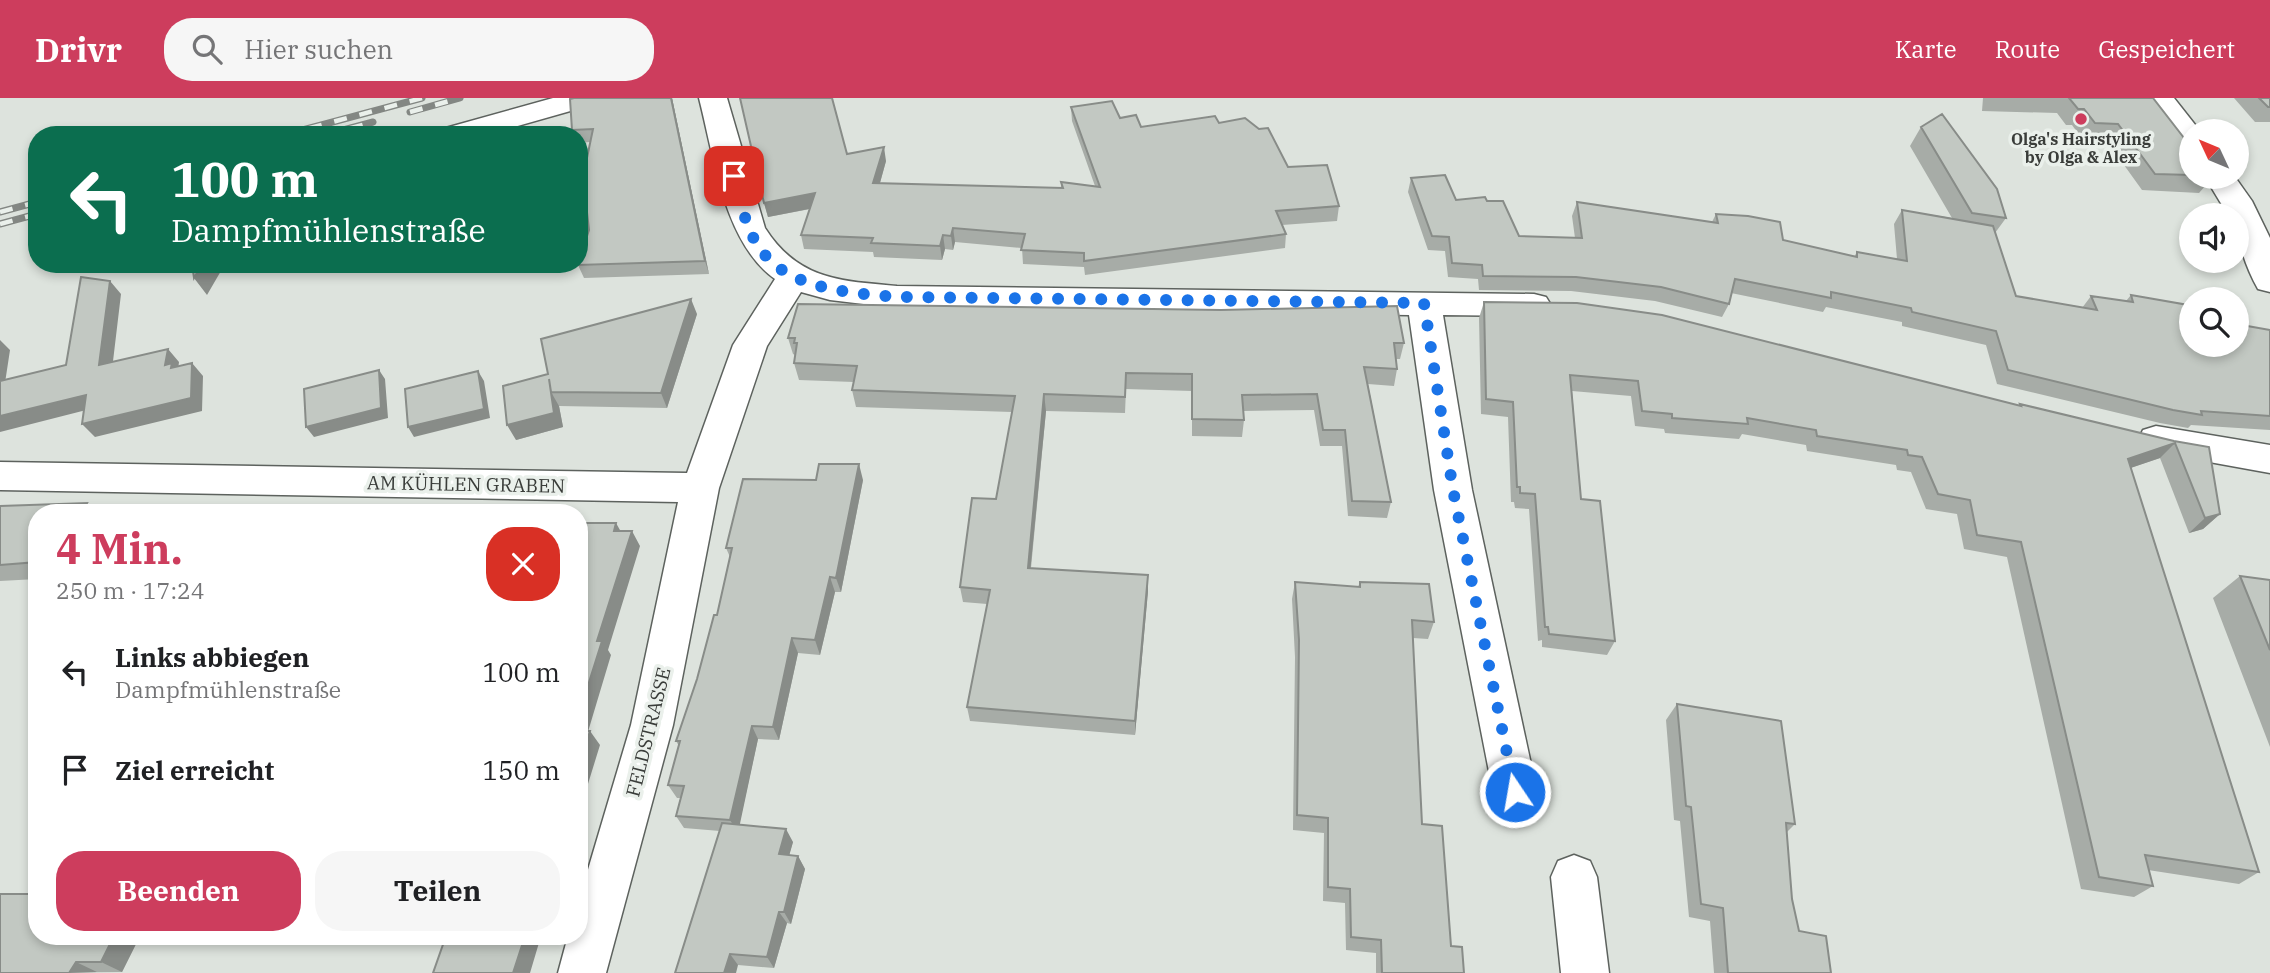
<!DOCTYPE html>
<html lang="de">
<head>
<meta charset="utf-8">
<style>
  body { margin:0; font-family:"IBM Plex Serif",serif; background:#f6f6f6; color:#202124; height:100vh; display:flex; flex-direction:column; font-size:26px; white-space:nowrap }
  * { box-sizing:border-box; margin:0 }
  p { font-size:23px; color:#757577 }
  .icon { flex:none; width:38px; height:38px; fill:none; stroke:currentColor; stroke-width:2; stroke-linecap:round; stroke-linejoin:round }
  .map { position:relative; flex:1; overflow:hidden }
  .drawer { position:absolute; left:28px; top:406px; width:560px; height:441px; display:flex; flex-direction:column; background:#fff; border-radius:28px; box-shadow:0 4px 10px #0003 }
  .drawer>* { flex:none }
  .hud { position:absolute; left:28px; top:28px; width:560px; height:147px; border-radius:28px; box-shadow:0 4px 10px #0003; background:#0b6e4f; color:#fff; overflow:hidden }
  .needle { width:46px; rotate:314deg }
  .buttons { position:absolute; left:2179px; top:21px; display:grid; gap:14px }
  .buttons a { display:grid; place-items:center; width:70px; height:70px; border-radius:50%; background:#fff; box-shadow:0 4px 10px #0003; font-size:35px }
  .pin { position:absolute; display:grid; place-items:center; width:60px; height:60px; color:#fff; margin:-30px; border-radius:14px; box-shadow:0 4px 10px #0006 }
  .me { position:absolute; width:77px; margin:-38px; rotate:348deg; stroke-linejoin:round; filter:drop-shadow(0 0 5px #0008) }
  .turn { display:flex; align-items:center; gap:24px; height:147px; padding:0 28px; font-size:32px }
  .turn .icon { width:91px; height:91px; stroke-width:2.5 }
  .turn b { display:block; font-size:49px; line-height:60px }
  .round { display:grid; place-items:center; flex:none; width:74px; height:74px; border-radius:28px; background:#f6f6f6 }
  .overview { display:flex; align-items:center; justify-content:space-between; height:119px; padding:0 28px }
  h1 { font-size:42px; font-weight:800; line-height:52px; color:#cd3d5d }
  .primary-button { display:flex; gap:14px; margin-top:auto; padding:14px 28px }
  .primary-button a { flex:1; height:80px; border-radius:28px; background:#cd3d5d; color:#fff; font-size:28px; font-weight:800; line-height:80px; text-align:center }
  .primary-button a+a { background:#f6f6f6; color:#202124 }
  ul { padding:0; list-style:none }
  li { display:flex; align-items:center; gap:21px; height:98px; padding:0 28px }
  li div { flex:1 }
  li b { display:block; font-size:26px }
  li em { font-style:normal }
  header { display:flex; align-items:center; gap:42px; box-sizing:border-box; height:98px; padding:0 35px; background:#cd3d5d; color:#fff }
  header strong { font-size:33px }
  nav { display:flex; gap:38px; margin-inline-start:auto; font-size:24px }
  .search { width:490px; height:63px; background:#f6f6f6; display:flex; align-items:center; gap:18px; box-sizing:border-box; padding:0 24px; border-radius:28px; color:#757577; font-size:26px }
  .map>svg:first-child { display:block }
</style>
</head>
<body>
<header>
<strong>Drivr</strong>
<div class="search"><svg class="icon" aria-label="search" viewBox="0 0 24 24"><circle cx="10" cy="10" r="6"/><path d="M15 15l6 6"/></svg>Hier suchen</div>
<nav><a>Karte</a><a>Route</a><a>Gespeichert</a></nav>
</header>
<div class="map">
<svg width="2270" height="875" viewBox="0 0 2270 875">
  <rect width="100%" height="100%" fill="#dde3dd"/>
  <g fill="none" stroke-linecap="round" stroke-linejoin="round">
    <defs>
      <path id="minor" d="M553,0h46l-4,6 -109,31h-48l4,-6z
        M699,0h28l38,130c33,52 76,53 132,58l637,8 12,3 5,8 -5,8 -12,3 -91,-1 29,175 65,302 -6,14 -16,6 -16,-6 -6,-14 -59,-302 -25,-175 -512,-7 -67,-8 -29,-8 -34,54 -48,142 -46,237 -67,248h-48l10,-37h11v-36l52,-175 47,-223 -678,-12v-28l687,11 46,-128 42,-66c-51,-36 -61,-123 -76,-181z
        M2145,0h29l26,33h-9v17l-10,-3z
        M2205,79h30l17,24 18,37v54l-12,-3c-12,-21 -22,-50 -22,-74h-8z
        M2156,328l114,19v28l-127,-23 -5,-10 5,-10z
        M1574,757l16,6 7,16 12,96h-48l-10,-96 7,-16z"/>
    </defs>
    <!-- minor casing -->
    <use href="#minor" stroke="#5d625e" stroke-width="3"/>
    <!-- minor -->
    <use href="#minor" fill="#fff" fill-rule="evenodd"/>
    <defs>
      <path id="rail" d="M410,14l50,-14
        M284,37l138,-37
        M325,37l48,-13
        M0,114l37,-10
        M0,126l37,-10"/>
    </defs>
    <!-- rail casing -->
    <use href="#rail" stroke="#838783" stroke-width="7"/>
    <!-- rail -->
    <use href="#rail" stroke="#eaf0eb" stroke-width="4.5" stroke-dasharray="13" stroke-linecap="butt"/>
  </g>
  <!-- wall -->
  <path fill="#a7aca7" d="M574,0h98l37,176 -125,4 -6,-13 11,-35 1,-88 -11,1v-8h-5l-2,-5z
    M1983,0h170l38,49v30h22l-14,16 -57,-3 -36,-50h-23l-11,-15h-6l-9,-12 -75,-2z
    M2234,0h36v24h-15z
    M1071,9l49,11 21,9 78,-4 69,44 51,39 -2,15 -55,4 4,9 -1,14 -200,27 -1,-8 -61,-3 -1,-16 -67,-6 -2,8 -8,-1 -3,11 -68,-3 -1,-5 -69,-3 -3,-14 9,-26 -42,8 -4,-14 83,-49 39,7 -6,22 181,5v-6l34,4 -23,-65z
    M1921,29l85,91 -11,15 21,63 66,12 9,-12 35,5 5,-6 60,20 79,15v100l-79,-5 -3,3 -28,-5 -163,-39 -11,-39 -84,-19v-4l-76,-15 -3,5 -92,-19 -2,11 -7,13 -67,-16 -84,-10 -92,-1 -1,-11 -30,-2 -3,-26 -17,-1 -20,-58 3,-14 45,22 31,1 32,35 56,2 -3,-22 5,-14 135,20 4,-8 67,26 71,17 3,-5 40,7 -3,-35 8,-14 50,8 -42,-72z
    M1484,204l534,103 2,-1 154,37 35,6 11,67 -17,15 -14,4 -29,-75 -30,10 129,404 -20,12 -91,-14 5,16 -19,11 -53,-8 -74,-332 -43,-8 -7,-35 -31,-5 -15,-37 -14,-2 -1,-5 -89,-14 -1,-6 -64,-11 -3,5 -74,-6 -1,-4 -29,-3 -4,-30 -59,-5 9,108 34,142 -8,14 -65,-8v-7l-4,1 -9,-132 -14,-1 -1,-6h-3l-3,-85 -27,-3 -2,-96z
    M697,216l-30,94 -108,-2 4,21 -47,13 32,-66z
    M788,240l616,5 -4,16h-4l1,10 -3,17 -26,-2 23,118 -4,16 -39,-2 -6,-70h-22l-6,-36 -71,1 1,9 -2,17 -50,-1v-45l-66,-2 -1,24 -79,-2 -15,157 117,23 -13,144 -165,-14 -3,-14 20,-103 -24,-2 -3,-15 36,-88 16,-87 -156,-5 -4,-17 2,-8 -55,-2 -5,-17 1,-8 -2,-1z
    M816,382h47l-22,112h-6l-15,63 -22,-2 -19,87 -21,-1 -19,86 54,17 -4,13 9,1 7,13 -14,55 -4,-1 -13,45 -36,-3 -63,8 45,-142 -36,-3 -8,-12 5,-18h-4l-9,-13 11,-39 -3,-5 21,-62 20,-64 13,-58 -4,-9z
    M0,408l37,7v66l-37,2z
    M2240,478l30,4v167l-57,-149z
    M1295,484l63,5 2,-5 74,40 -6,17 -15,-1 9,186 29,122 13,27h-88v-20l-30,-3 -1,-47 -22,-2 1,-68 -31,-3 2,-173 -3,-58z
    M1677,606l118,120 -8,8 5,67 7,32 32,42h-117l-4,-52 -21,-4 -9,-96 -6,-1 -8,-100z
    M37,838h103l-18,36 -122,1z"/>
  <!-- shaded-wall -->
  <path fill="#888c88" d="M671,0h1l37,176 -4,-13z
    M884,49l2,14 -10,36 -3,-14z
    M815,95l4,14 -51,10 -4,-14z
    M953,130l2,14 -2,8 -2,-14z
    M943,137l2,14 -3,11 -2,-14z
    M202,166h23l-18,31 -13,-17z
    M110,183l11,13 -10,84 -12,-13z
    M691,201l6,15 -30,94 -6,-15z
    M0,242l10,10 -7,46 -3,-3z
    M168,251l11,13 -1,8 -13,-5z
    M192,265l11,13 -1,35 -107,26 -13,-13z
    M379,272l6,9 3,39 -74,19 -8,-10z
    M478,273l6,10 6,37 -76,19 -6,-10z
    M551,294l8,14 4,21 -47,13 -9,-15z
    M1044,296l2,17 -17,172 -1,-15z
    M86,297l12,12 -98,25v-16z
    M2175,345l-15,15 -47,16 15,-15z
    M859,366l4,16 -22,112 -5,-14z
    M87,405l10,10h-16z
    M2220,416l-17,15 -14,4 16,-15z
    M616,425l9,16 -11,-8z
    M632,433l8,15 -32,104 3,5 -27,90 -5,-7v-24l18,-73z
    M1148,477v16l-13,144v-14z
    M830,479l5,15 -15,63 -5,-15z
    M792,540l6,15 -19,87 -6,-13z
    M752,628l6,13 -20,94 -8,-13z
    M590,633l10,14 -21,68v-47z
    M786,731l7,13 -7,25 -7,-13z
    M798,758l7,13 -14,55 -7,-12z
    M779,814l8,11 -13,45 -7,-11z
    M114,838h26l-18,36 -21,-10z
    M525,838h16l-11,37h-17z
    M730,856l8,11 -2,8h-12z
    M76,864l21,10 -28,1z"/>
  <!-- building -->
  <path fill="#c2c8c2" stroke="#888c88" stroke-width="2" d="M574,0h97l34,163 -127,4 1,-1v-3l10,-31 -6,-53 10,-48 -21,1 -2,-31z
    M740,0h92l15,56 37,-7 -11,36 190,5 -2,-6 39,5 -29,-80 41,-6 8,17 16,-3 5,12 74,-11 4,7 26,-5 14,11 9,-1 20,39 39,-2 12,41 -63,5 10,23 -202,27v-8l-63,-3 4,-16 -72,-6 -2,8 -8,-1 -3,11 -69,-3 2,-5 -72,-3 14,-42 -51,10z
    M2069,0h84l38,49v28l-36,-1 -37,-50 -23,-1 -11,-14h-6z
    M2259,0h11v9h-2z
    M1942,16l55,75 9,29 -34,-5 -51,-86z
    M441,32l-1,5h-14z
    M1445,77l11,25 29,-3 2,4h16l16,35 63,2 -5,-36 141,21 -2,-9 32,2 32,6 3,18 74,17v-5l50,9 -5,-51 91,16 23,70 81,14 -6,-14 42,6 -2,-7 57,10 3,10v30h45v-21l34,6v86l-69,-5 1,4 -29,-5 -165,-40 -12,-39 -84,-19 -1,-4 -80,-16v6l-96,-19 -6,25 -68,-17 -85,-10 -93,-1 -1,-11 -30,-2 -3,-26 -17,-1 -21,-58z
    M192,166h10l-8,14z
    M81,179l29,4 -11,84 69,-16 -3,16 7,-2 -1,5 21,-5 -1,35 -109,26 4,-29 -86,21v-35l66,-16z
    M691,201l-30,94 -110,-1 -2,-13 5,34 -47,12 -4,-39 45,-12 -7,-35z
    M1484,204l93,1 85,12 359,91 -1,-2 154,37 35,6 11,67 -15,4 -30,-75 -47,16 131,413 -114,-17 8,31 -54,-9 -78,-335 -44,-7 -7,-35 -32,-6 -16,-37 -14,-2 -1,-5 -90,-14 -1,-6 -69,-12 1,6 -76,-6v-4l-30,-3 -4,-30 -68,-6 11,124 19,2 15,140 -66,-7 -1,-7h-3l-10,-133 -15,-1v-6h-3l-4,-85 -27,-3z
    M798,206l423,6 176,-4 7,37h-10l3,26 -33,-2 27,135 -39,-1 -7,-71h-22l-6,-36 -75,1 2,25 -52,-1v-45l-66,-1 -1,24 -81,-3 -16,174 120,7 -13,146 -168,-14 23,-117 -30,-3 12,-89 24,1 19,-103 -163,-6 5,-24 -63,-3 3,-20h-3l1,-5h-7z
    M379,272l2,38 -75,19 -2,-38z
    M478,273l6,38 -76,18 -3,-38z
    M819,366h40l-23,114 -6,-1 -15,63 -23,-2 -19,89 -21,-1 -22,94 -54,-4 8,-30 -16,-1 12,-44h-4l21,-62 17,-64h3l15,-67h-6l17,-69 73,1z
    M87,405l-6,10h-44v49l-37,3v-59z
    M299,411l-1,4h-61z
    M579,425h37l-2,8h18l-35,110h5l-23,73z
    M2240,478l30,4v70z
    M1295,484l65,5v-5l69,2 5,38 -22,-2 10,204 20,2 9,120 11,1 2,26h-82l-1,-33 -30,-3 -1,-48 -22,-2v-69l-31,-3 2,-175z
    M1677,606l104,17 14,103 -9,-1 6,76 7,32 27,5 5,37h-103l-5,-65 -22,-4 -10,-97 -5,-1z
    M579,633h11l-11,35z
    M722,725l64,6 -7,25 19,2 -14,56h-5l-12,45 -37,-3 -6,19h-49z
    M0,796h37v42h77l-13,26h-25l-7,11h-69z
    M446,838h79l-12,37h-80z"/>
  <g fill="none" stroke-linecap="round" stroke-linejoin="round">
    <!-- route -->
    <path stroke="#1a73e8" stroke-width="12" stroke-dasharray="0 21.6" d="M734,78c5,17 8,36 15,52 23,61 92,64 148,69l527,6 29,187 62,302"/>
  </g>
  <!-- markers -->
  <circle fill="#cd3d5d" stroke="#eaf0eb" stroke-width="2.5" cx="2081" cy="21" r="7"/>
  <g text-anchor="middle" stroke-width="7" stroke-linejoin="round" paint-order="stroke">
    <!-- far-poi labels -->
    <g font-size="16" font-weight="bold" fill="#3a3d3a" stroke="#eaf0eb">
      <text x="2081" y="47">Olga's Hairstyling<tspan x="2081" dy="18">by Olga &amp; Alex</tspan></text>
    </g>
    <!-- street labels -->
    <g font-size="19" fill="#3a3d3a" stroke="#eaf0eb">
      <text transform="translate(466 386) rotate(1)" y="7">AM KÜHLEN GRABEN</text>
      <text transform="translate(648 634) rotate(-76)" y="7">FELDSTRASSE</text>
    </g>
  </g>
</svg>
<div class="buttons">
<a><svg class="needle" viewBox="-14 -14 28 28"><path d="M0-13l5 13h-10z" fill="#e53935"/><path d="M0 13l5-13h-10z" fill="#757577"/></svg></a>
<a><svg class="icon" aria-label="sound" viewBox="0 0 24 24"><path d="M4 9h4l5-4v14l-5-4H4zM17 9q2 3 0 6"/></svg></a>
<a><svg class="icon" aria-label="search" viewBox="0 0 24 24"><circle cx="10" cy="10" r="6"/><path d="M15 15l6 6"/></svg></a>
</div>
<div class="pin" style="left:734px;top:78px;background:#d93025"><svg class="icon" aria-label="arrive" viewBox="0 0 24 24"><path d="M6 21V4h12l-3 4 3 4H6"/></svg></div>
<svg class="me" style="left:1515px;top:694px" viewBox="-20 -20 40 40"><circle r="17" fill="#1a73e8" stroke="#fff" stroke-width="3"/><path d="M0-11L8 9 0 5-8 9z" fill="#fff"/></svg>
<div class="hud">
<div class="turn"><svg class="icon" aria-label="left" viewBox="0 0 24 24"><path d="M17 20v-9H6M10 6l-5 5 5 5"/></svg><div><b>100 m</b>Dampfmühlenstraße</div></div>
</div>
<section class="drawer">
<div class="overview"><div><h1>4 Min.</h1><p>250 m · 17:24</p></div><a class="round" style="background:#d93025;color:#fff"><svg class="icon" aria-label="close" viewBox="0 0 24 24"><path d="M6 6l12 12M18 6L6 18"/></svg></a></div>
<ul>
<li><svg class="icon" aria-label="left" viewBox="0 0 24 24"><path d="M17 20v-9H6M10 6l-5 5 5 5"/></svg><div><b>Links abbiegen</b><p>Dampfmühlenstraße</p></div><em>100 m</em></li>
<li><svg class="icon" aria-label="arrive" viewBox="0 0 24 24"><path d="M6 21V4h12l-3 4 3 4H6"/></svg><div><b>Ziel erreicht</b></div><em>150 m</em></li>
</ul>
<div class="primary-button"><a>Beenden</a><a>Teilen</a></div>
</section>
</div>
</body>
</html>
